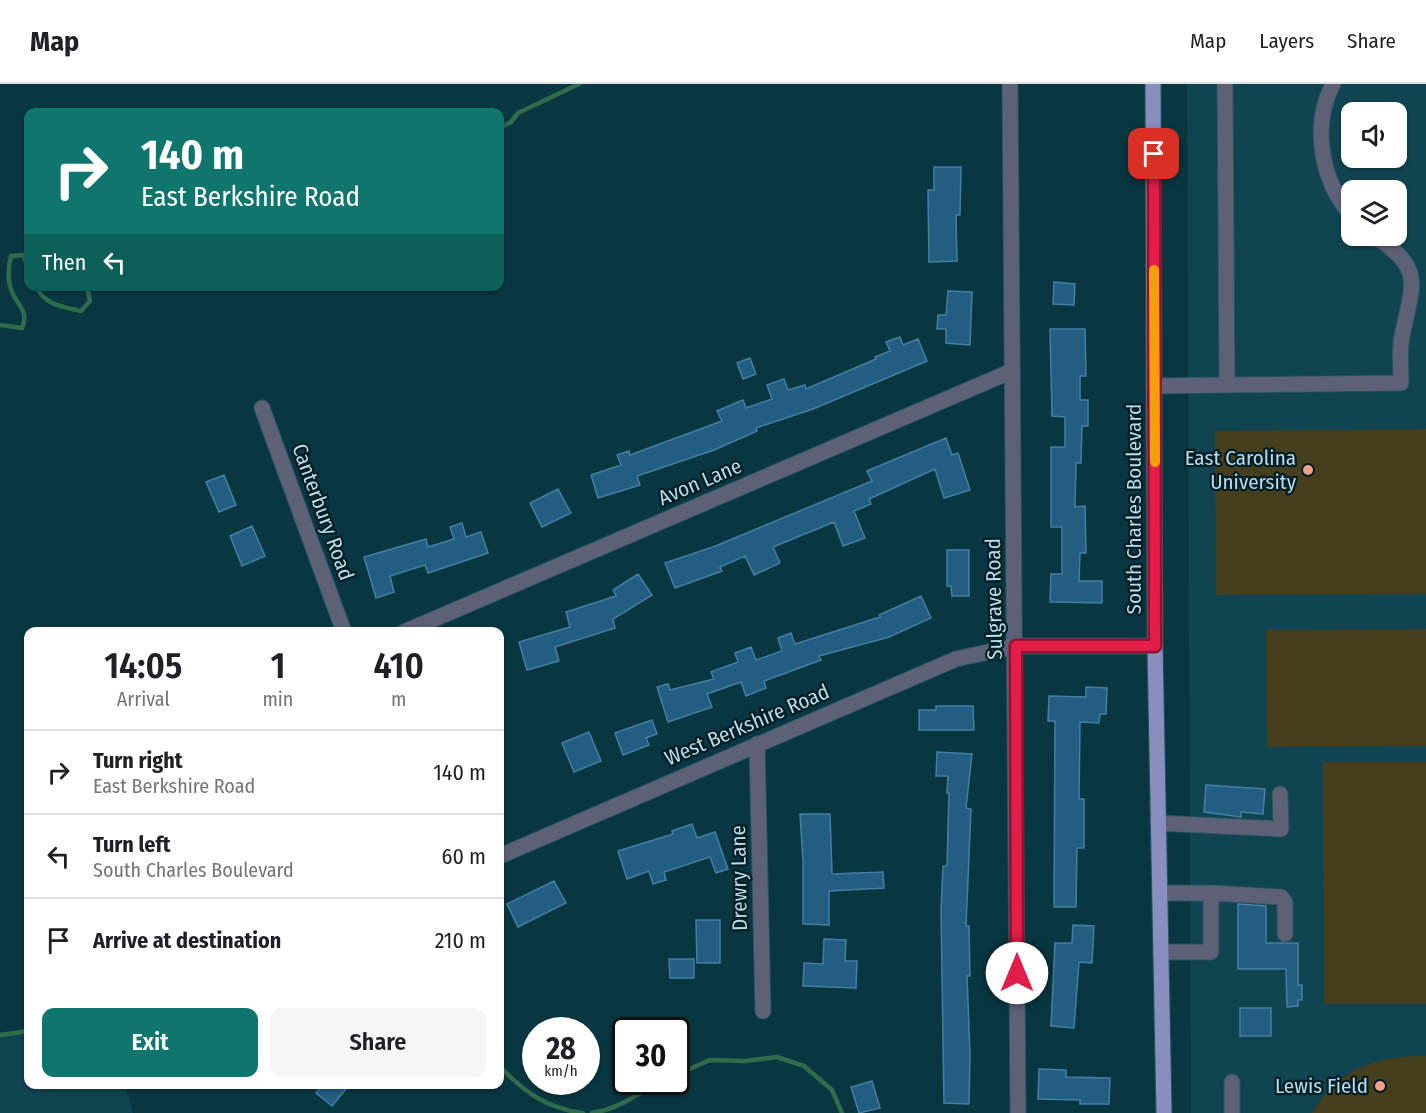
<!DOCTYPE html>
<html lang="en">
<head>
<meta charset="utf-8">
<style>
  body { margin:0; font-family:"Fira Sans Condensed",sans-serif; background:#f6f6f6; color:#202124; height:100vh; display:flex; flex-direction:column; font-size:22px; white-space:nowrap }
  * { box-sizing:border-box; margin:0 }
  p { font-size:20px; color:#757577 }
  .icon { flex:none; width:33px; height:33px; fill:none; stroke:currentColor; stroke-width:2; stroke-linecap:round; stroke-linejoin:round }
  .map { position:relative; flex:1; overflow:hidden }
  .sheet { position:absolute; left:24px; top:543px; width:480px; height:462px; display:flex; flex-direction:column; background:#fff; border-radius:12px; box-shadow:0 2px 4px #0004 }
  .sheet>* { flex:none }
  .banner { position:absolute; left:24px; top:24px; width:480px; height:183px; border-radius:12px; box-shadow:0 2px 4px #0004; background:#0f766e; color:#fff; overflow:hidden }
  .tools { position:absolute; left:1341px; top:18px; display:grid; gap:12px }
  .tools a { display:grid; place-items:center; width:66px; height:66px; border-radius:12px; background:#fff; box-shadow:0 2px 4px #0004; font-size:30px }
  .speed { position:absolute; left:522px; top:933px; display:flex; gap:12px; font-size:30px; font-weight:700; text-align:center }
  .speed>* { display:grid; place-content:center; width:78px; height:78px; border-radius:50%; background:#fff; box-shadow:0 2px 4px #0004; line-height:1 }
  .speed small { font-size:15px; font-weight:400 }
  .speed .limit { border:3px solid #111; border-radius:9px; background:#fff; color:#111 }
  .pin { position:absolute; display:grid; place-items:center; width:51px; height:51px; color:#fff; margin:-26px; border-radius:12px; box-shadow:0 3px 9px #0006 }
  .me { position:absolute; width:66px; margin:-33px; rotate:0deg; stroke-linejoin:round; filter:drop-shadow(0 0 4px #0008) }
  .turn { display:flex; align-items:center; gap:21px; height:126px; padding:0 18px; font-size:27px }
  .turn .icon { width:78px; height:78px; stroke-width:2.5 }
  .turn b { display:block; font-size:42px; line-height:51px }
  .then { display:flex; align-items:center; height:57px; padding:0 18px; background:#0003; gap:12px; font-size:22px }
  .eta { display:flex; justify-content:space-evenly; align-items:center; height:102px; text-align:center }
  .eta b { font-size:36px; font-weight:600; line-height:42px }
  .cta { display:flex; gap:12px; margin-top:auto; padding:12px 18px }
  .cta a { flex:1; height:69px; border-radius:12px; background:#0f766e; color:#fff; font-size:24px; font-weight:600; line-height:69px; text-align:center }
  .cta a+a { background:#f6f6f6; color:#202124 }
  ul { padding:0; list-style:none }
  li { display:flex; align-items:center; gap:18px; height:84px; padding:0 18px; border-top:2px solid #e0e0e0 }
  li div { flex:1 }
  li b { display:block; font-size:22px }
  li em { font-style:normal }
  header { display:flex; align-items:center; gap:36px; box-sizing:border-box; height:84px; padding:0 30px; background:#fff; border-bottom:2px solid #e0e0e0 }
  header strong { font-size:28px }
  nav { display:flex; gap:33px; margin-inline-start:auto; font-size:21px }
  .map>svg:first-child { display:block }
</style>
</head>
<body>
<header>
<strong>Map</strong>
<nav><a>Map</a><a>Layers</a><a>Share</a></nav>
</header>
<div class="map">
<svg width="1426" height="1029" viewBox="0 0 1426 1029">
  <rect width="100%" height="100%" fill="#093741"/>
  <!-- built -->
  <path fill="#0f4450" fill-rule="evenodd" d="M1187,0h239v1029h-235zM1352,28h44v46h-44zM1352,106h44v46h-44z
    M28,947v53l96,1 9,28h-133v-78z"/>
  <!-- green -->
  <path fill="#463f1d" d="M1426,345v165l-210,1 -1,-164z
    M1426,545v117l-159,1 -1,-117z
    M1323,678h103v242h-102z
    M1426,972v57h-114c27,-45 64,-57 114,-57z"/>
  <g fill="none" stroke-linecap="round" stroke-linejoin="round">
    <!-- stream -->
    <path stroke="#306b4b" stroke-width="4.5" d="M500,44l11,-6 7,-9 61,-29
      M36,202c8,19 27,21 45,25l9,-10 -3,-15
      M0,241l22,3c7,-16 -3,-21 -9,-34 -6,-12 -5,-26 -2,-38l12,-1 5,13
      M0,951l28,-4
      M500,983c26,26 46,41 83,46
      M676,991l34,-15 35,1 32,-4 27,9 28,24 10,23
      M592,1029c31,-5 42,-19 70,-31"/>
  </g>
  <!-- building -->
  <path fill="#215e81" stroke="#447fa3" stroke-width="1.5" d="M934,83h27l-1,48h-4l1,46 -28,1 -1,-72h6z
    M1054,198l21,2 -1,21 -21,-1z
    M948,207l24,1 -2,53 -24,-2v-14h-9l1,-14h8z
    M1050,245h35l1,47h-6v24h8v26h-6l-1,37h-5l-1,44 10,-1 1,47h-6l-1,28h23v22l-52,-1 1,-28h11v-47h-11v-80h14v-30l-13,-1z
    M900,253l3,8 15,-6 9,22 -114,48 -57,19 1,3 -43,19 -77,26 3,9 -42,13 -7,-23 30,-10 -4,-10 12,-4 1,4 92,-34 -5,-10 26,-11 3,8 26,-9 -5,-14 17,-6 4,11 17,-5 1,4 70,-30 -1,-2 15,-6 -4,-9z
    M750,274l6,16 -13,5 -6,-16z
    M946,354l6,17 6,-2 12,37 -26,8 -9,-29 -66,30 2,5 -17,7 11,27 -22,8 -9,-24 -61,25 7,16 -26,12 -9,-19 -25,11 2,4 -47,17 -10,-25 48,-16 159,-66 -5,-10z
    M224,391l12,30 -17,7 -13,-30z
    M558,405l13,24 -29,14 -12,-24z
    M462,439l4,14 15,-5 7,21 -60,20 -3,-8 -35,11 4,16 -18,6 -12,-41 62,-18 2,8 26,-8 -4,-12z
    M252,442l13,30 -23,10 -12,-30z
    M947,466h22v46h-17l-1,-10h-4z
    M638,490l14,21 -39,24 2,9 -60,19 4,14 -32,9 -8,-28 51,-15 -4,-15 50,-16 -3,-6z
    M921,512l10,22 -42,19 -70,19 2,4 -57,21 2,7 -20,8 -5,-14 -34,12 5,13 -44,15 -11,-35 11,-3 2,6 44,-11 -3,-7 27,-10 -3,-9 16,-6 5,13 26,-9 -4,-13 13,-5 4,11 85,-27 -1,-2z
    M1086,603l21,1 -1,26h-6l-1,9 -19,-1 -1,77h5v49h-7l-1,59h-22l1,-186h-7l1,-25 37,1z
    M936,622h37l1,24h-55v-20h17z
    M652,636l5,14 -11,4 3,7 -26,10 -8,-22z
    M589,648l12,29 -27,11 -12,-29z
    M937,668l35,2 -6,54 5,1 -5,117h3l1,50h-3l3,78 -1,50 -25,-1 -3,-193 2,-44h4l2,-73h-2l1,-17h-12z
    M1206,701l59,4 -2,25 -22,-2v5l-37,-5z
    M800,730h30l2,60 51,-2 1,16 -55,3v34l-26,-1v-63z
    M692,740l5,14 18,-6 13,37 -12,4 -6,-16 -46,15 2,8 -13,4 -4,-13 -22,8 -9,-28 55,-17 -1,-3z
    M554,797l12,22 -48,24 -11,-23z
    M1238,820l28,2v37h32v42h4v15h-4v6l-11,1 -1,-38h-48z
    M696,836h24v43h-23z
    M1073,841l21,1 -2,37 -13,-1 -5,66 -23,-2 4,-83h17z
    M824,855l22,1 -1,21h12l-1,27 -53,-2 1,-23 19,1z
    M669,875h25v19h-24z
    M1240,924h31v28h-31z
    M1039,985l27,1v7l44,1 -1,26h-29v-4l-42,-1z
    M872,997l8,27 -21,5 -8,-26z
    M324,1000h26l-18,22 -16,-13z"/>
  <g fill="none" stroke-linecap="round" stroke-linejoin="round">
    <defs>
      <path id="minor" d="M1010,0l8,1029
        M1333,0c-22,42 -12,97 19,132
        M1227,301l174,-2c0,-15 -2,-32 1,-47 10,-51 24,-67 -28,-100
        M1154,302l73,-1 -2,-301
        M262,324l82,224
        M404,548l608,-261
        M757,660l6,267
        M1158,739l123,6 -1,-35
        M500,772l456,-197 60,-13h139
        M1160,809h51v59h-50
        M1211,809l70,4 4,5v32
        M1232,1029v-31"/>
      <path id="major" d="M1153,0l2,562 9,467"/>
    </defs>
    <!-- minor casing -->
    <use href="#minor" stroke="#28555f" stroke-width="17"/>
    <!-- major casing -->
    <use href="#major" stroke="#28555f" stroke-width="17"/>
    <!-- minor -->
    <use href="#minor" stroke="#5d6178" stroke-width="15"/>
    <!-- major -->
    <use href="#major" stroke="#888fbe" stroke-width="15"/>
  </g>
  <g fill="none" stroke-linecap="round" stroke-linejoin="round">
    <defs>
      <path id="route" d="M1017,889l-1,-327h139l-1,-492"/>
    </defs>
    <!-- route casing -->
    <use href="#route" stroke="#92132f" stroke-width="15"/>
    <!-- route -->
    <use href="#route" stroke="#e11d48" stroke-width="10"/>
    <!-- slow -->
    <path stroke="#f59e0b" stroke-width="10" d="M1154,186l1,192"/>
  </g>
  <!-- markers -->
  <g fill="#f39f85" stroke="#001d25" stroke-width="2">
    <circle cx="1308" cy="386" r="6"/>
    <circle cx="1380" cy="1002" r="6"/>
  </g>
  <g text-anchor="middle" stroke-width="4.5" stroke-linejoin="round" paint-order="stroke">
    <!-- poi labels -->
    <g font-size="21" fill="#b8dde8" stroke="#001d25" text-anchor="end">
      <text x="1296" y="381">East Carolina<tspan x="1296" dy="24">University</tspan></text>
      <text x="1368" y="1009">Lewis Field</text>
    </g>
    <!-- street labels -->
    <g font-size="21" fill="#b8dde8" stroke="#001d25">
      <text transform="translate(700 398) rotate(-23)" y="7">Avon Lane</text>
      <text transform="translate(1134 425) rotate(-90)" y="7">South Charles Boulevard</text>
      <text transform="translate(323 428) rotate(70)" y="7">Canterbury Road</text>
      <text transform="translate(994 515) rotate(-91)" y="7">Sulgrave Road</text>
      <text transform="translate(747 641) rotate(-23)" y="7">West Berkshire Road</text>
      <text transform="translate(739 794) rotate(-91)" y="7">Drewry Lane</text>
    </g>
  </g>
</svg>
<div class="tools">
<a><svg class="icon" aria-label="sound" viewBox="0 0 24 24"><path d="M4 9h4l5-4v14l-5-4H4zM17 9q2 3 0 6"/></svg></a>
<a><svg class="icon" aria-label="layers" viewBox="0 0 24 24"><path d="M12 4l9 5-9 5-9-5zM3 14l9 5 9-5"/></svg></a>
</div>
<div class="speed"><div>28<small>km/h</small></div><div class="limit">30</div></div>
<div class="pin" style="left:1154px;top:70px;background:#d93025"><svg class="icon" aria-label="arrive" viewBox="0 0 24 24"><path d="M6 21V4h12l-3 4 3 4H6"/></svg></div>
<svg class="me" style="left:1017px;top:889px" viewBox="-20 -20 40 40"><circle r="19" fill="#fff"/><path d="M0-13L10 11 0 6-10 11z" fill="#e11d48"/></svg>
<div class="banner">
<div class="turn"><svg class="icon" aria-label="right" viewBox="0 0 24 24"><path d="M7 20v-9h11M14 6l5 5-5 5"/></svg><div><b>140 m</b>East Berkshire Road</div></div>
<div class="then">Then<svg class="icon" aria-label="left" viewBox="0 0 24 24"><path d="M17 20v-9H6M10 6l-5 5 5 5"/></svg></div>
</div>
<section class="sheet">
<div class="eta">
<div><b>14:05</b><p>Arrival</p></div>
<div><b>1</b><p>min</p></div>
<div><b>410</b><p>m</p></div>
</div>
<ul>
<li><svg class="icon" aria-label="right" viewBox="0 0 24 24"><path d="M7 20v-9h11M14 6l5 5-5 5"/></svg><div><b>Turn right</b><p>East Berkshire Road</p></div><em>140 m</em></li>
<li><svg class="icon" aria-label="left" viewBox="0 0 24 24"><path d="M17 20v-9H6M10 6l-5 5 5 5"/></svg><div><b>Turn left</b><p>South Charles Boulevard</p></div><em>60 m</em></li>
<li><svg class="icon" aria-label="arrive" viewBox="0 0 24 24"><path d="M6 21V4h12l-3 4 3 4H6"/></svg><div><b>Arrive at destination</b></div><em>210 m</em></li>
</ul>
<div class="cta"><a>Exit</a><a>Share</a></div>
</section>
</div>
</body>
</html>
